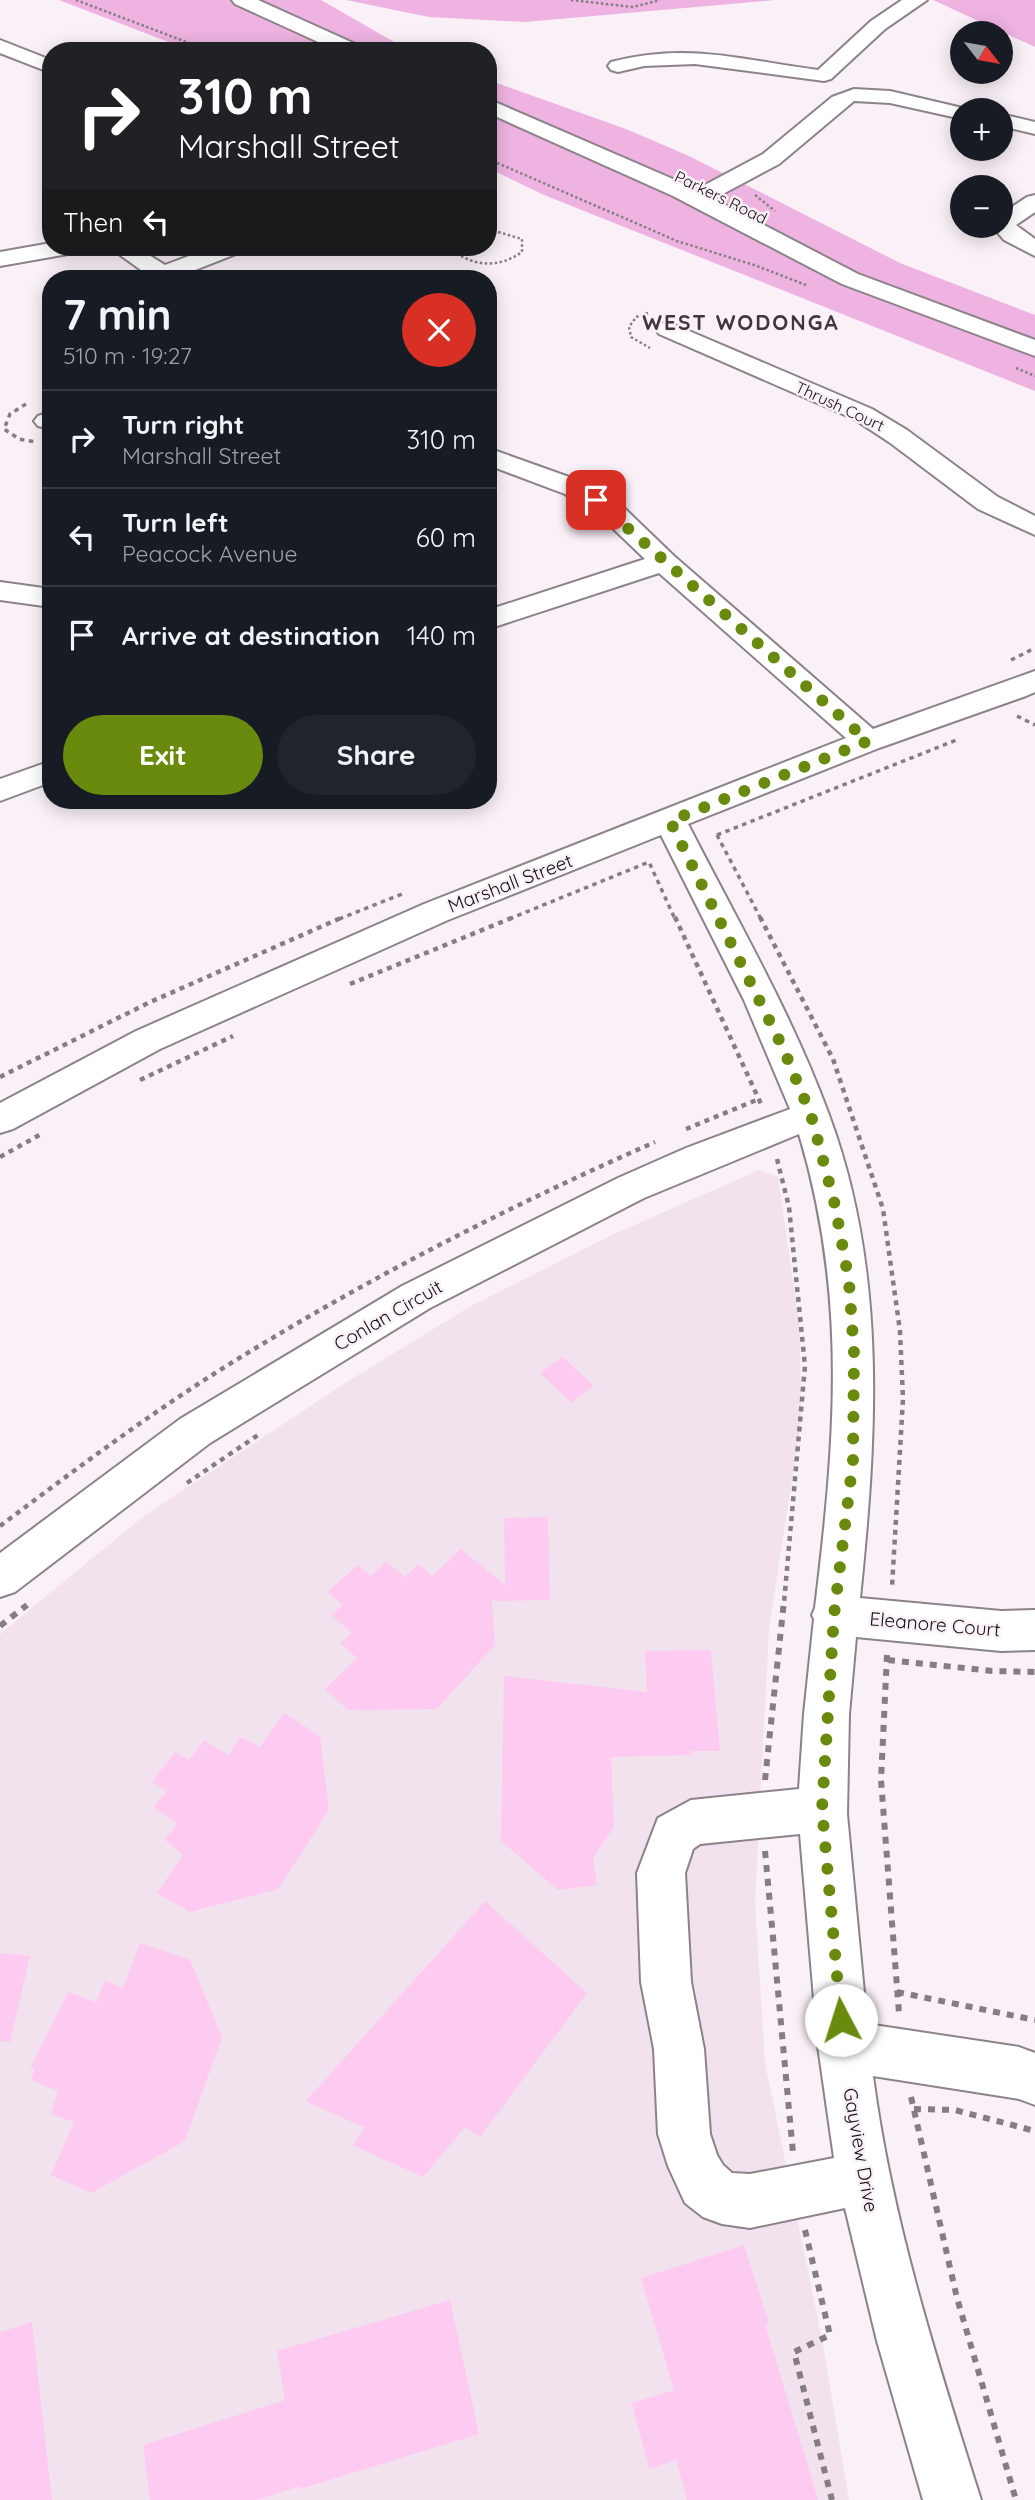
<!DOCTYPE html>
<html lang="en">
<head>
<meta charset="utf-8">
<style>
  body { margin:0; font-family:Quicksand,sans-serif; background:#20242c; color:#f1f3f6; height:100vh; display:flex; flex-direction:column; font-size:26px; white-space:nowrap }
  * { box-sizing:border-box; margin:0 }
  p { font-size:23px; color:#9ea1a6 }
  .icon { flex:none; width:38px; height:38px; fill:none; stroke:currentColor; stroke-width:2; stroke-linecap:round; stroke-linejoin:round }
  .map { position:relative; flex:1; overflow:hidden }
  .details { position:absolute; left:42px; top:270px; width:455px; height:539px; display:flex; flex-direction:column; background:#171b24; border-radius:28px; box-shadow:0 4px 18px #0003 }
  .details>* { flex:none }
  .guide { position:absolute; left:42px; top:42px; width:455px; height:214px; border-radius:28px; box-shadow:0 4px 18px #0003; background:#202124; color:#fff; overflow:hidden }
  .needle { width:46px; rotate:121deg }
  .controls { position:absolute; left:950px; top:21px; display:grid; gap:14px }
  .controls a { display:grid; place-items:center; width:63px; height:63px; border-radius:50%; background:#171b24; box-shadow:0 4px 18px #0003; font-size:35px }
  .pin { position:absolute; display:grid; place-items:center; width:60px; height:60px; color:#fff; margin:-30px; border-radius:14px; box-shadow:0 4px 10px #0006 }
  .me { position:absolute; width:77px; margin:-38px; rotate:355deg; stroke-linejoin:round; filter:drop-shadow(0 0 5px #0008) }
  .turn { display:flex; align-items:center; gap:24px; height:147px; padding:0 21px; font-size:32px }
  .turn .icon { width:91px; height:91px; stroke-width:2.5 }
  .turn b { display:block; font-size:49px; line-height:60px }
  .then { display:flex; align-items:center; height:66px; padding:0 21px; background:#0003; gap:14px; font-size:26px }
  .round { display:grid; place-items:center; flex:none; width:74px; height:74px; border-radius:37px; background:#20242c }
  .headline { display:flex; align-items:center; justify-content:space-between; height:119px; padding:0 21px }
  h1 { font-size:42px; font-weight:700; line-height:52px }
  .action { display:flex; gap:14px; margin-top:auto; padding:14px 21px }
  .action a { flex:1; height:80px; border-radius:42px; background:#698a0c; color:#fff; font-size:28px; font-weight:700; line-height:80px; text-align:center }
  .action a+a { background:#20242c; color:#f1f3f6 }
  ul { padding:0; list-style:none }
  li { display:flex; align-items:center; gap:21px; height:98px; padding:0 21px; border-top:2px solid #363941 }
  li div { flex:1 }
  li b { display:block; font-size:26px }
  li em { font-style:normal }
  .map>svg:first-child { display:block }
</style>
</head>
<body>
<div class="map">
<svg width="1035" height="2500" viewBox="0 0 1035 2500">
  <rect width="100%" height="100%" fill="#faf0f7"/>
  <!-- built -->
  <path fill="#f2e2ee" d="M759,1170l19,7 22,153 1,92 -32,206 -14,275 10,160 56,271 28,166h-849v-866l144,-118 206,-136 121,-74 141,-71z"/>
  <!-- green -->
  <path fill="#efb3e1" d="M59,0h262l89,51h-218z
    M346,0h429l-250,22 -96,-5z
    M933,0h102v47z
    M488,80l138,49 63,27 211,107 135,52v76l-491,-196 -56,-27z"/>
  <!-- building -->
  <path fill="#fdcbf1" d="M563,1357l31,29 -23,17 -31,-30z
    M548,1517l2,83 -58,1 3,44 -58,64 -89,1 -23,-21 32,-31 -17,-15 12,-10 -21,-18 12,-10 -16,-13 31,-27 13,11 15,-15 19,16 13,-13 14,12 29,-27 44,36 -1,-67z
    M711,1650l9,101h-29v4l-80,2 3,70 -21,31 4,27 -39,5 -57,-49 3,-165 143,16 -2,-41z
    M284,1713l36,23 9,74 -51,79 -88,23 -33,-19 26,-38 -18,-15 12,-17 -23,-16 13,-16 -15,-9 23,-30 14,8 15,-20 25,15 11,-18 20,10z
    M485,1901l102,92 -107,144 -15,-10 -42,50 -71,-32 13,-17 -59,-27z
    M140,1943l50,17 32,77 -37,104 -94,52 -40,-18 23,-53 -23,-8 7,-23 -27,-11 4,-12h-5l38,-76 28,10 9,-22 18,8z
    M0,1953l30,3 -20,86 -10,-1z
    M744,2245l25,78 -4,1 53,176h-131l-11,-40 -27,9 -17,-66 42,-13 -33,-112z
    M450,2300l29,134 -179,55v-3l-43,14h-107l-7,-55 142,-45 -8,-49z
    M32,2322l20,178h-52v-168z"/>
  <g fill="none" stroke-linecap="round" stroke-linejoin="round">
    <defs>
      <path id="minor" d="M902,0h25l-42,29 -54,50 -7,2 -129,-17 -51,2 -26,6 -7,-2 -3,-4 3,-4c78,-20 130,-2 207,8l53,-49z
        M0,40l51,20v13l-51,-20z
        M854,89l36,2 81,19h-9v9l-72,-16 -36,-2 -75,63 -75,40h-16l-3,-5 3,-5 75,-40 69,-57z
        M1001,114l34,8v12l-34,-8z
        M1035,195v17l-19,13 19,14v17l-31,-16 -12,-14h9v-12l26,-17z
        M51,243v4h29l-4,5 -8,2 -68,12v-14z
        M109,247h27l29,18 48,-18h32l-4,5 -61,24 1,2h-29z
        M668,322l204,87 35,21 91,67 37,19v19l-57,-26 -89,-67 -35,-23 -195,-85 -3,-5 3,-5z
        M47,413h4v16l-13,-3 -4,-5 4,-5z
        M488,448l95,34 38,23 53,51 199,173 162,-58v21l-9,4 -147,52 -191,76c49,96 104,190 141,291 58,156 48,320 31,483l141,13 34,-1v40l-34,1 -145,-14 -7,77 -2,100 20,210 152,23 16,6v52l-16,-6 -146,-23c19,145 64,285 108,424h-58l-46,-159 -32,-133 -95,20 -28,-4 -19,-7 -18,-14 -17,-37 -10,-32 -4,-85 -13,-67 -4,-109 21,-55 33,-18 108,-11 5,-75 10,-95 -2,-4 3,-7c20,-165 33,-311 -16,-474l-155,64 -214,110 -220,135 -195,149 -15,5v-44l180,-134 222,-133 216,-108 68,-30 104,-39 -46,-109 -83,-165 -213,85 -288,129 -147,80 -13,4v-30l136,-72 288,-127 422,-166 -187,-165 -171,56v-19l157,-51 -44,-42 -36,-23 -77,-29zM800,1834l18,212 16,112 -84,16 -18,-1 -9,-8 -6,-10 -7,-21 -6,-85 -13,-67 -6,-109 8,-24 7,-5z
        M0,582l51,7v18l-51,-7z
        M51,761v21l-51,19v-22z"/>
      <path id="major" d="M232,0h26l104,47 3,4h-27l-103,-47z
        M488,99l201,87 169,88 177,66v16l-193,-72 -169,-88 -185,-83z"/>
    </defs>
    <!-- minor casing -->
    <use href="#minor" stroke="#8c838a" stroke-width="4"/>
    <!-- major casing -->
    <use href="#major" stroke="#8c838a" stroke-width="4"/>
    <!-- path-far3 -->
    <path stroke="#847e83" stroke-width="2.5" stroke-dasharray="2.5 2.5" stroke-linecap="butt" d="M76,0l134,51
      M571,0l62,7 27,-7
      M488,159l189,82 80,25 49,19
      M755,195l20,16
      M449,247c22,20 49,22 73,5v-13l-34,-10
      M648,313l-12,4 -7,10 2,10 19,11
      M1016,368l19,8"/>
    <!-- path-far2 -->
    <path stroke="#847e83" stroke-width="3.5" stroke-dasharray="4.5 4.5" stroke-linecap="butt" d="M26,404l-16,10 -6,15 15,10 17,3
      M1011,660l24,-12
      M1017,716l18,9
      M717,835l44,84
      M717,835l242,-96
      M339,919l63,-25
      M509,919l140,-57 26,57"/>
    <!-- path-far1 -->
    <path stroke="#847e83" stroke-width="4.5" stroke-dasharray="5 5" stroke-linecap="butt" d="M675,917l86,187
      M760,917l73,142 50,150 17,122 3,68 -11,188
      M350,984l164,-67
      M0,1077l148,-74 195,-86
      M140,1080l93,-44
      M686,1129l73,-30
      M0,1157l43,-24
      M777,1159l12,48 16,159 -21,237
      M187,1483l74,-50
      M0,1526c72,-54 144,-108 220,-156 139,-87 285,-162 435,-228"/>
    <!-- path -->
    <path stroke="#847e83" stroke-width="6" stroke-dasharray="7 7" stroke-linecap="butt" d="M0,1626l27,-21
      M887,1655l-6,125 18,233
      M888,1660l104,11 43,1
      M765,1780l19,-179
      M765,1851l28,302
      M897,1992l138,28
      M911,2097l46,201 59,202
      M914,2109l41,1 80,21
      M805,2230l25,105 -36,17 38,148"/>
    <!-- minor -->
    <use href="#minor" fill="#fff" fill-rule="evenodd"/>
    <!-- major -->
    <use href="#major" fill="#fff" fill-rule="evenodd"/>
  </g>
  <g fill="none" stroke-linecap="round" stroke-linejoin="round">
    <!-- route -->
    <path stroke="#698a0c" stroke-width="12" stroke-dasharray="0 21.6" d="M596,500l272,241 -198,80 113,227 28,67 24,90 14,77 5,71 -1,107 -19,155 -12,194 19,211"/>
  </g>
  <g text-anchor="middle" stroke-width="5" stroke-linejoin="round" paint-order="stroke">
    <!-- far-street labels -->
    <g font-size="16" fill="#131012" stroke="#faf0f7">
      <text transform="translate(721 197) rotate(26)" y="6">Parkers Road</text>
      <text transform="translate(840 406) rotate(25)" y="6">Thrush Court</text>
    </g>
    <!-- street labels -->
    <g font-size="19" fill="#131012" stroke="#faf0f7">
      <text transform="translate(510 883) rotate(-21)" y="7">Marshall Street</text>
      <text transform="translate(388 1315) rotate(-30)" y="7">Conlan Circuit</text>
      <text transform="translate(935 1624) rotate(5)" y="7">Eleanore Court</text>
      <text transform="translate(861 2150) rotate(80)" y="7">Gayview Drive</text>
    </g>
    <!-- far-district labels -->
    <g font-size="21" font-weight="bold" letter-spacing="2" fill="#3f373c" stroke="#faf0f7">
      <text x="741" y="330">WEST WODONGA</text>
    </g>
  </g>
</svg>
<div class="controls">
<a><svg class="needle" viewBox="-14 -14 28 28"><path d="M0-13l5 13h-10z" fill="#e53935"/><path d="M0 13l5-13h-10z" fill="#9ea1a6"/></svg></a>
<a>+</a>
<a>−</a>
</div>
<div class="pin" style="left:596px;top:500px;background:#d93025"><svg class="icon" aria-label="arrive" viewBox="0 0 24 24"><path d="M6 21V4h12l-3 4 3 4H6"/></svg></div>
<svg class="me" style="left:841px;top:2020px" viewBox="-20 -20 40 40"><circle r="19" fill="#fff"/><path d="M0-13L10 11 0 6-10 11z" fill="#698a0c"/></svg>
<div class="guide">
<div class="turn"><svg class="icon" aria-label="right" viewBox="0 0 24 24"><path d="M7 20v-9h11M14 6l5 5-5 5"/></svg><div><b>310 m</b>Marshall Street</div></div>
<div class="then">Then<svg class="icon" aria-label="left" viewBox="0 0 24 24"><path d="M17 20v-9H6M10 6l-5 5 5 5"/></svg></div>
</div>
<section class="details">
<div class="headline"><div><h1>7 min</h1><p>510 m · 19:27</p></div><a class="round" style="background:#d93025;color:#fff"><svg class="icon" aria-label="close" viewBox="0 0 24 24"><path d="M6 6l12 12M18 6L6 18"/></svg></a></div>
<ul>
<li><svg class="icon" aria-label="right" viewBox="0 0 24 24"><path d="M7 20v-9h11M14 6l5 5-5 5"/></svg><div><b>Turn right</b><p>Marshall Street</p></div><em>310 m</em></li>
<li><svg class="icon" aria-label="left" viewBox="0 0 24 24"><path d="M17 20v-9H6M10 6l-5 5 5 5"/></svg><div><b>Turn left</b><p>Peacock Avenue</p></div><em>60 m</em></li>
<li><svg class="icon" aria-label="arrive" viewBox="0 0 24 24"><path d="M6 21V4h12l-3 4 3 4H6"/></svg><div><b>Arrive at destination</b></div><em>140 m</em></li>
</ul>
<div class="action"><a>Exit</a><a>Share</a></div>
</section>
</div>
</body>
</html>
